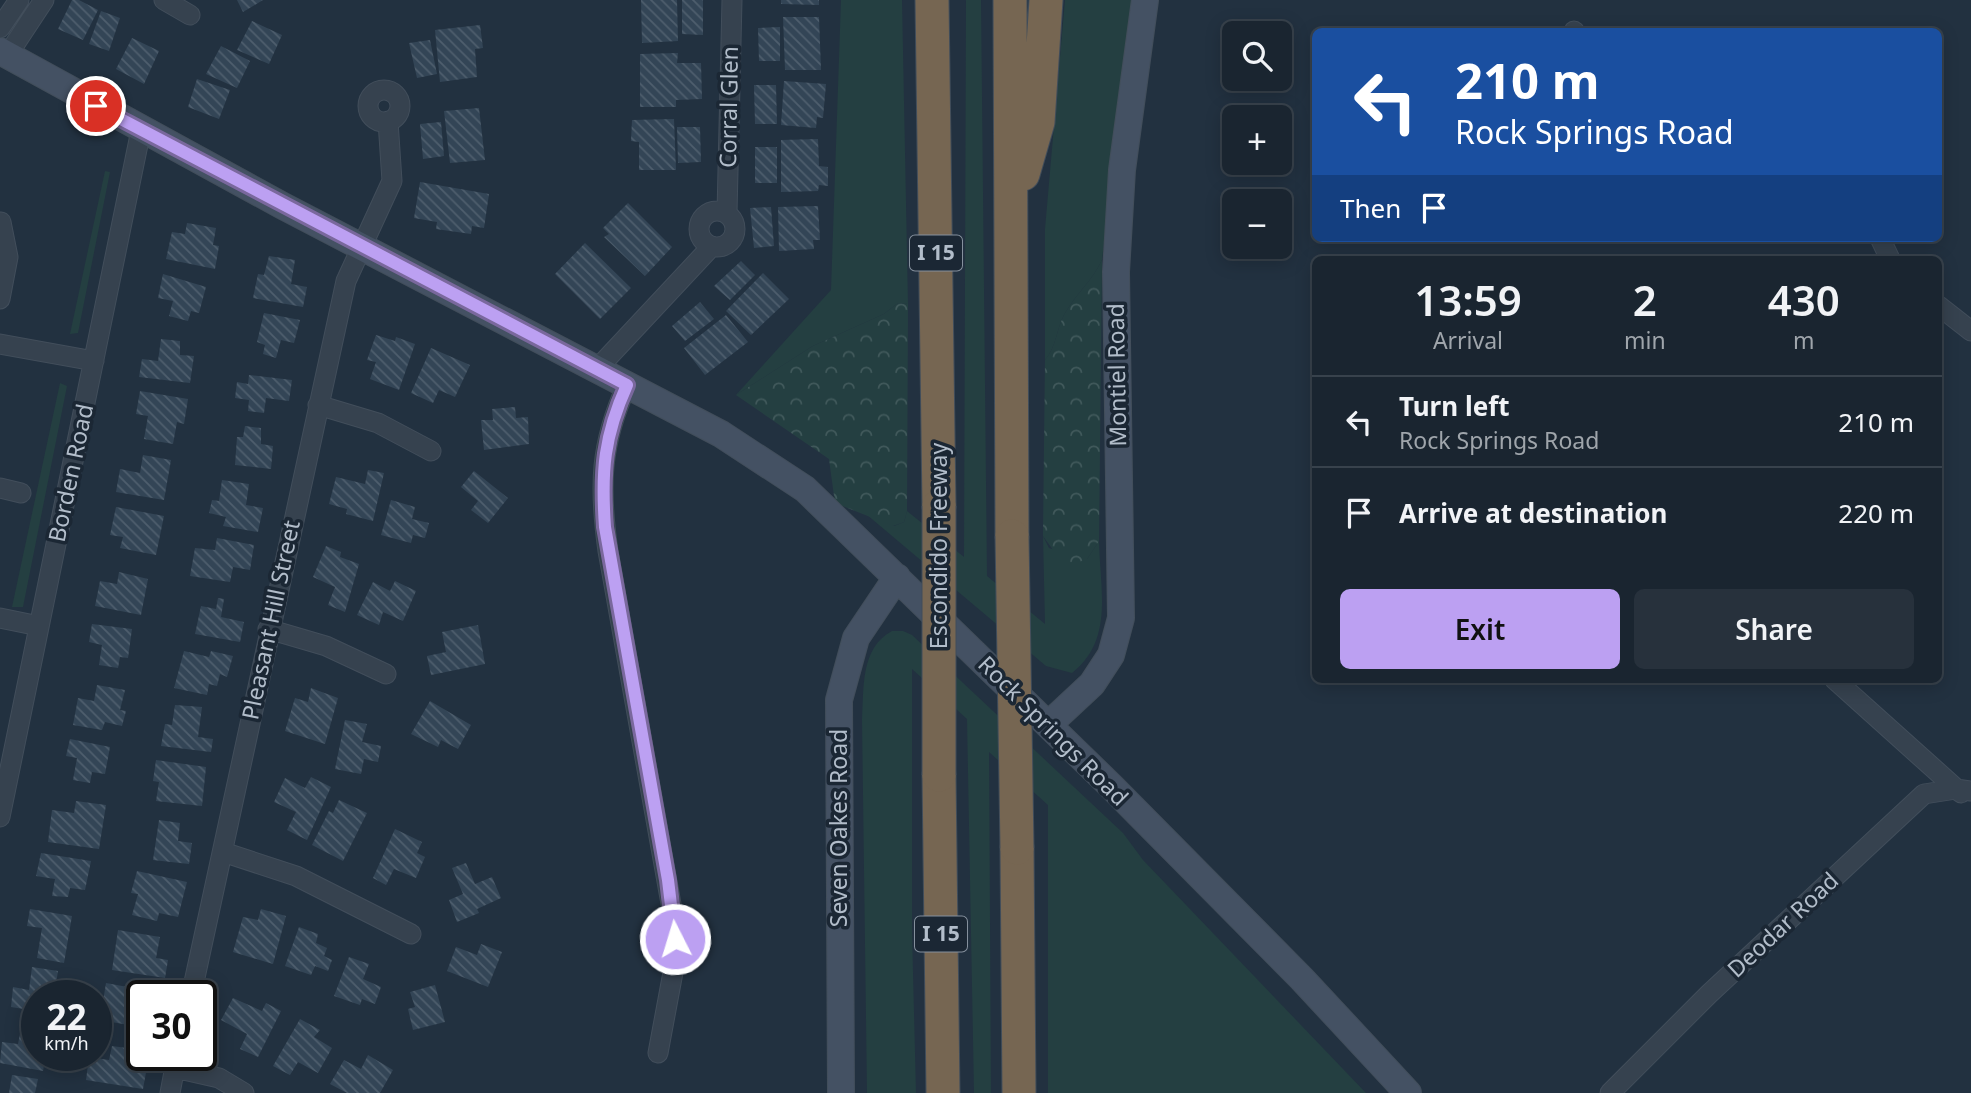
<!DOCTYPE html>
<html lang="en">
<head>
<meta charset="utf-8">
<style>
  body { margin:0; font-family:"Noto Sans",sans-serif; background:#27313c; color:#f1f3f6; height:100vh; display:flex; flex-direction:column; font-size:26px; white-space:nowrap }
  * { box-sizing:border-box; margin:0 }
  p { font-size:23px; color:#9fa5ab }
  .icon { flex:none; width:38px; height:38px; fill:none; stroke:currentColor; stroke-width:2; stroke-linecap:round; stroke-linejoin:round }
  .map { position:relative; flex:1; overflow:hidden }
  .drawer { position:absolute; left:1312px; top:256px; width:630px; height:427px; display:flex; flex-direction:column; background:#1a2530; border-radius:10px; box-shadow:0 4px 18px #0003,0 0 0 2px #38424c }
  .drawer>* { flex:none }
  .banner { position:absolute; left:1312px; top:28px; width:630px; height:214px; border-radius:10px; box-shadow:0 4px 18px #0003,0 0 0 2px #38424c; background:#1a4fa0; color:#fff; overflow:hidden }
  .tools { position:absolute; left:1222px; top:21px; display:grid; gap:14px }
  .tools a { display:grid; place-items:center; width:70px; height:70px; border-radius:10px; background:#1a2530; box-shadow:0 4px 18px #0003,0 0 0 2px #38424c; font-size:35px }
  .speed { position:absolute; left:21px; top:980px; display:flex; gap:14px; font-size:35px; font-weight:700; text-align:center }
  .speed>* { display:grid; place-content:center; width:91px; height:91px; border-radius:50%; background:#1a2530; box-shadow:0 4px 18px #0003,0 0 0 2px #38424c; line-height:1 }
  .speed small { font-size:18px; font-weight:400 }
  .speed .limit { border:4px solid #111; border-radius:10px; background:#fff; color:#111 }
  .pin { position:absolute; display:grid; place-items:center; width:60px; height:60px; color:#fff; margin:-30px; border:4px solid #fff; border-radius:50%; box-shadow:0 2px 7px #0007 }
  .me { position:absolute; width:77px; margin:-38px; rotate:355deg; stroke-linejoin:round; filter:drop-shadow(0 0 5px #0008) }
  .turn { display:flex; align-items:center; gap:24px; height:147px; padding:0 28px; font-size:32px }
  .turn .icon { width:91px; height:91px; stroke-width:2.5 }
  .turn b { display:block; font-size:49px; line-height:60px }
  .then { display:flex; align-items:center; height:66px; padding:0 28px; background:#0003; gap:14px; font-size:26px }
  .eta { display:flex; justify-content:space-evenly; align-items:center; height:119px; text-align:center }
  .eta b { font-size:42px; font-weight:600; line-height:49px }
  .cta { display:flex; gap:14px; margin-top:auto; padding:14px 28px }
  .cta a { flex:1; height:80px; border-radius:10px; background:#bca0f2; color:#111; font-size:28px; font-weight:600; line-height:80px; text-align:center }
  .cta a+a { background:#27313c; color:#f1f3f6 }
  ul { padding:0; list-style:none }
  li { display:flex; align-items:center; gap:21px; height:91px; padding:0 28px; border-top:2px solid #38424c }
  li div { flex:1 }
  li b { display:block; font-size:26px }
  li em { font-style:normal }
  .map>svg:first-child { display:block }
</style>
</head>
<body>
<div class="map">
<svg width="1971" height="1093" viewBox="0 0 1971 1093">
  <defs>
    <pattern id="forest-crowns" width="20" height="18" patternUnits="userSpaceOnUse" patternTransform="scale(1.75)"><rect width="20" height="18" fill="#243f41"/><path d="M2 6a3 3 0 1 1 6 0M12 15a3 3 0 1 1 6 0" fill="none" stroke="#41595b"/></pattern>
    <pattern id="building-back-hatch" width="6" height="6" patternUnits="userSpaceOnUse" patternTransform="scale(1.75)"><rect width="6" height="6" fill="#334556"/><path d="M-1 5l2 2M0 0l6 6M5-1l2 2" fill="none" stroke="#4e5e6d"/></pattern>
  </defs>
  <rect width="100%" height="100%" fill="#223140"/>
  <!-- green -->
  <path fill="#243f41" d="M841,0h61l6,304 -10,-1 -14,11 -71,32 -77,49 95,-105z
    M966,0h15l6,576 58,48 -2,-88 6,12 38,11 12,-18c1,49 15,99 -27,132l-26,-7 -180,-152 28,12 10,-4 3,-11 57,46z
    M1065,0h68l-31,260c-9,20 -27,35 -38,55 -8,15 -7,31 -19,45v-131z
    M105,171l5,1 -32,161 -8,1z
    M60,383l7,3 -44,221h-11z
    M892,631h11l9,4 211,198 20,27 223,233h-318v-288l-59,-53 2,341h-17l-7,-374 -55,-50v263l4,161h-49l-5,-373c2,-31 -2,-72 30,-89z"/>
  <!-- forest -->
  <path fill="url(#forest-crowns)" d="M1102,260l-3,281 -12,18 -16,6 -10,-4 -18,-25 2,-176c12,-14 11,-30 19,-45 11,-20 29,-35 38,-55z
    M898,303l10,1 -1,207 -3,11 -11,4 -58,-23 -6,-44 -93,-64 77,-49 71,-32z"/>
  <!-- building -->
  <path fill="url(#building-back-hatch)" d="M72,0h7l19,10 -15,30 -25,-11z
    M237,0h26l-20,12z
    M641,0h36l1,41 -36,2z
    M682,0h21v35l-21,-1z
    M781,0h38v5l-38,-1z
    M101,11l19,7 -11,33 -20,-7z
    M783,17h36l2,53h-36z
    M252,21l30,14 -13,29 -32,-14z
    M480,25l3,23 -8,1 2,28 -37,5 -5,-52z
    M780,27v34h-21l-1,-33z
    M132,38l27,13 -15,33 -28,-15z
    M430,40l7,34 -20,4 -8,-35z
    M221,46l29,15 -13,27 -31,-14z
    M678,53l-1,10h24l1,36 -26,1v7h-36v-53z
    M197,79l33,11 -11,29 -31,-12z
    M784,81l42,3 -3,34 -6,-1 -1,11 -35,-3z
    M754,85h22l1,39h-22z
    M479,108l6,52 -35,3 -6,-52z
    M674,119l2,51h-37v-28l-8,-1 1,-21z
    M441,122l3,34 -21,3 -3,-35z
    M677,127h23l1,35 -23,1z
    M818,139l1,27 9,1v19l-9,-1 -1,6 -37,1v-52z
    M755,147h22v36h-22z
    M420,182l69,12 -5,34 -12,-2 -1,8 -35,-5 1,-7 -23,-4z
    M628,203l44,44 -27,29 -41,-39 5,-3 -6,-6z
    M818,206l2,34h-7l1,9 -35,2 -1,-44z
    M771,207l3,39 -20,2 -4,-40z
    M187,223l29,5 -3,17 6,1 -4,23 -49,-10 6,-27 13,2z
    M585,243l46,45 -31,31 -45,-45z
    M269,256l26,4 -4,24 16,3 -4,20 -50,-9 5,-24 6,1z
    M741,261l14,14 -25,25 -16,-14z
    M763,273l26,26 -38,36 -25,-24z
    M163,274l43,13 -7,26 -8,-2 -3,10 -19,-5 4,-15 -15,-3z
    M700,302l14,17 -29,22 -13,-15z
    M264,313l36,7 -6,23 -13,-3 -5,18 -13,-4 2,-9 -8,-3z
    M726,315l22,27 -43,33 -21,-27z
    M376,335l19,6 1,-4 19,7 -16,46 -29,-11 6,-17 -9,-2z
    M161,339l19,2v14l14,1 -4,27 -51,-6 3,-18 16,2z
    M431,348l39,17 -15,32 -16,-7 -6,13 -22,-10z
    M249,375l43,5 -3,21 -23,-3 -2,15 -16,-2 1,-11 -14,-2 2,-16 11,2z
    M140,391l48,8 -4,25 -7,-2 -4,22 -29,-5 4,-23 -12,-2z
    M515,407l1,11 12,-1 1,27 -45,6 -3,-30h12l-1,-11z
    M245,426l16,2v16l12,2 -2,23 -36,-4 2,-28h6z
    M143,455l28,5 -7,40 -48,-8 4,-23 20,4z
    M368,470l16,3 -11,48 -27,-7 1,-5 -18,-5 7,-27 29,7z
    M474,471l34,27 -20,25 -17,-13 7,-9 -17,-14z
    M222,480l27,4 -3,21 17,3 -5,24 -35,-6 3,-9 -17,-4 3,-13 7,1z
    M391,500l24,7 -3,12 17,4 -4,15 -12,-3 -2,8 -30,-8z
    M116,507l48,9 -8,39 -36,-7 3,-11 -13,-2z
    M217,538l37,7 -4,25 -17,-3 -3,15 -40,-6 5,-28 20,2z
    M326,546l15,6 -1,5 19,7 -14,48 -17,-7 7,-18 -22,-10z
    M119,572l29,7 -7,36 -46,-9 5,-25 17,3z
    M395,581l21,10 -13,30 -20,-9 -4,13 -22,-10 16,-33 17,9z
    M218,598l6,1 -3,18 23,5 -4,20 -45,-8 6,-28 15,3z
    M92,624l40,5 -4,29 -8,-1 -2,11 -19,-3 3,-20 -13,-3z
    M478,625l7,39 -54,11 -4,-19 19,-4 -4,-20z
    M184,651l25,6 2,-6 22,5 -6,21 -7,-3 -3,12 -8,-2 -2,11 -33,-7z
    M97,685l28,5 -5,20 6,1 -4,15 -17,-4 -3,8 -29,-5 5,-27 16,3z
    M311,688l27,10 -13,46 -40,-13 10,-33 13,4z
    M430,701l41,24 -13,24 -17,-9 -3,7 -27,-13z
    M175,705l27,2 -4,30 15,2 -2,13 -50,-6 4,-22 7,1z
    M345,720l22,4 -5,18 19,4 -3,16 -14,-3 -3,15 -26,-5z
    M70,739l40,8 -5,27 -13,-2 -2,11 -17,-3 4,-22 -11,-2z
    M156,760l50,7 -4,39 -46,-5 3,-19 -6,-1z
    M311,777l20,10 -24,53 -20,-10 9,-18 -22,-10 11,-24 20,10z
    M339,800l28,13 -24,48 -31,-16 17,-34 4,2z
    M76,801l30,4 -7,44 -51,-7 4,-32 22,3z
    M159,820l21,3 -2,18 14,2 -3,21 -36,-4z
    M395,829l27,13 -5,11 8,4 -9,21 -22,-9 -8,16 -13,-7z
    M41,853l50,8 -6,29 -15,-2 -2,9 -16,-1 3,-17 -19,-3z
    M466,863l9,21 17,-7 9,21 -24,11 2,4 -22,9 -8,-22 14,-6 -11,-26z
    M137,871l50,11 -9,35 -19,-4 -2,8 -25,-6 6,-21 -7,-1z
    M30,909l42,7 -8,47 -27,-5 5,-30 -15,-2z
    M261,909l25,7 -13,48 -40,-12 10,-35 15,3z
    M299,927l19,7 -2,9 11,5 -3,8 8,4 -4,11 -13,-5 -4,9 -26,-9z
    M118,930l42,7 -4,21 12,2 -3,18 -53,-8z
    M481,944l21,8 -14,35 -41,-16 9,-24 21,8z
    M349,957l20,7 -6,15 18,8 -6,17 -13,-5 -2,6 -26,-9z
    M32,967l26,4 -4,25h-17v21l-7,-1v-6l-19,-3 2,-20 16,3z
    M106,983l59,11v2h-23l-2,31 -40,-7z
    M435,985l10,37 -32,8 -5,-21 7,-2 -5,-15z
    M233,998l29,13 4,-8 15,8 -23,46 -18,-8 7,-15 -26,-14z
    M300,1019l20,11 -6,7 18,11 -14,25 -20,-11 -8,13 -17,-9z
    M22,1023l15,2v30h9l-3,16 -43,-8 2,-21 16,2z
    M112,1046l22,3 -3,16 16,2 -4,22 -57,-9 3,-23 20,3z
    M368,1055l25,15 -13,23h-33l-17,-9 14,-24 17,9z
    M12,1075l26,4 -3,14h-26z"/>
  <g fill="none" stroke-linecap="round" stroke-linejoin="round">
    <defs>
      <path id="street" d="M164,0l26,15
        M0,28l19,-28
        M1574,31l1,1
        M7,56l37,-56
        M368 106a16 16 0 1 1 32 0a16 16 0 1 1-32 0Z
        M699 229a18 18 0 1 1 36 0a18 18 0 1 1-36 0Z
        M727,213l5,-213
        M1880,238l10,21
        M0,299l8,-42 -7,-35
        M1939,306l32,25
        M0,344l94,17
        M597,369l115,-123
        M627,385c-27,59 -28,102 -19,166l65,364 1,52 -16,86
        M318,405l60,18 53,28
        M0,488l21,5
        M0,618l39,8
        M268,629l58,17 60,28
        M1834,679l127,114
        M0,817l141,-687
        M223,852l73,24 115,58
        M191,996l155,-715 46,-100 -4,-60
        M175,1068l44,10 25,15
        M170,1093l7,-37
        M1610,1093l99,-99 215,-200 32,-5 15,2"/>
      <path id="secondary" d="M0,51l283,155 438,228 84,55 307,298 190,192 106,114
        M1048,725l44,-41 19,-29 10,-37 -5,-346 6,-102 23,-170
        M841,1093l-2,-393 17,-62 41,-61"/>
      <path id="highway" d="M932,0l7,506
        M1010,0l2,536
        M1023,174l15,-52 8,-122
        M939,775l4,318
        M1017,848l2,245"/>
    </defs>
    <!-- street casing -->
    <use href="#street" stroke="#424e5b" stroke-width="21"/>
    <!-- secondary casing -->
    <use href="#secondary" stroke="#424e5b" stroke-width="28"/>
    <!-- highway casing -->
    <use href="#highway" stroke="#414d5a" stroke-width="35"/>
    <!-- street -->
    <use href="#street" stroke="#36424f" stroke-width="19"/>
    <!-- secondary -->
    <use href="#secondary" stroke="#445163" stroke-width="26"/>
    <!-- highway -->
    <use href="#highway" stroke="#766652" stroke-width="33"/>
    <defs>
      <path id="highway-bridge" d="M1012,536l5,312
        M939,775v-269"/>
    </defs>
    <!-- highway-bridge casing -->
    <use href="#highway-bridge" stroke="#414d5a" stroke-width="35" stroke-linecap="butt"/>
    <!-- highway-bridge -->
    <use href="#highway-bridge" stroke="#766652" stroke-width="33"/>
  </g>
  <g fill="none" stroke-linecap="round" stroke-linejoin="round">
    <defs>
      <path id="route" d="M96,106l531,279c-23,51 -26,86 -22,142l63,353 7,59"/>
    </defs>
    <!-- route casing -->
    <use href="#route" stroke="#7a689d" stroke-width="18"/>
    <!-- route -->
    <use href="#route" stroke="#bca0f2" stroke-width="12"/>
  </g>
  <g text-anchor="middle" stroke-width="7" stroke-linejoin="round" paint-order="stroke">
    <!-- shield labels -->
    <g fill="#1b2734" stroke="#85909d" stroke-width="2">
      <rect x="910" y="235.5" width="52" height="35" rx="5"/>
      <rect x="915" y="916.5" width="52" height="35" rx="5"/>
    </g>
    <g font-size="21" font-weight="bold" fill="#b2bdca">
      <text x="936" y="260">I 15</text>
      <text x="941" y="941">I 15</text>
    </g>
    <!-- street labels -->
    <g font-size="23" fill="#b2bdca" stroke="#1b2734">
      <text transform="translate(729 107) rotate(-89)" y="8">Corral Glen</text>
      <text transform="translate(1117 375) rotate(-91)" y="8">Montiel Road</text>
      <text transform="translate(71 473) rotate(-78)" y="8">Borden Road</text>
      <text transform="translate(939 546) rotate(-90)" y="8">Escondido Freeway</text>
      <text transform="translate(271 620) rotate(-78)" y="8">Pleasant Hill Street</text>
      <text transform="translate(1053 731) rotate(45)" y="8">Rock Springs Road</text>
      <text transform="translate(839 828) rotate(-90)" y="8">Seven Oakes Road</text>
      <text transform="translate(1783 925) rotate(-43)" y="8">Deodar Road</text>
    </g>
  </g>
</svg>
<div class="tools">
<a><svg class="icon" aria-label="search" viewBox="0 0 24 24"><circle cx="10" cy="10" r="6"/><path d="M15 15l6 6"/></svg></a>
<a>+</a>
<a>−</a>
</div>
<div class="speed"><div>22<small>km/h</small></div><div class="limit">30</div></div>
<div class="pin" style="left:96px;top:106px;background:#d93025"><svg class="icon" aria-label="arrive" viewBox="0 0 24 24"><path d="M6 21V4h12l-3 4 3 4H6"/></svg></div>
<svg class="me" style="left:675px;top:939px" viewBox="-20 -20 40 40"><circle r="17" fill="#bca0f2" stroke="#fff" stroke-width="3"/><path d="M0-11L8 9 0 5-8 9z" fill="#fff"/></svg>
<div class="banner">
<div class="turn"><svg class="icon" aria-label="left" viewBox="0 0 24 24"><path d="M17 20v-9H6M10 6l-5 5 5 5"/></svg><div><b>210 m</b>Rock Springs Road</div></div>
<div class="then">Then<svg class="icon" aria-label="arrive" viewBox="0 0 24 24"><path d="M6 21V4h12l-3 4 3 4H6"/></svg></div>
</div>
<section class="drawer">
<div class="eta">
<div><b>13:59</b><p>Arrival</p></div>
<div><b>2</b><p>min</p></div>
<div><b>430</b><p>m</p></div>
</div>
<ul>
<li><svg class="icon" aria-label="left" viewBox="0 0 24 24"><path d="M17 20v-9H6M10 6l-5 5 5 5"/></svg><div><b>Turn left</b><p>Rock Springs Road</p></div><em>210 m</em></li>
<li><svg class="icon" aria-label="arrive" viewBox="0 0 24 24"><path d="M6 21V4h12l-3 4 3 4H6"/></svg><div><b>Arrive at destination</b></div><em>220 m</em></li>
</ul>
<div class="cta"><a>Exit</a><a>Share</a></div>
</section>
</div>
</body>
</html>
